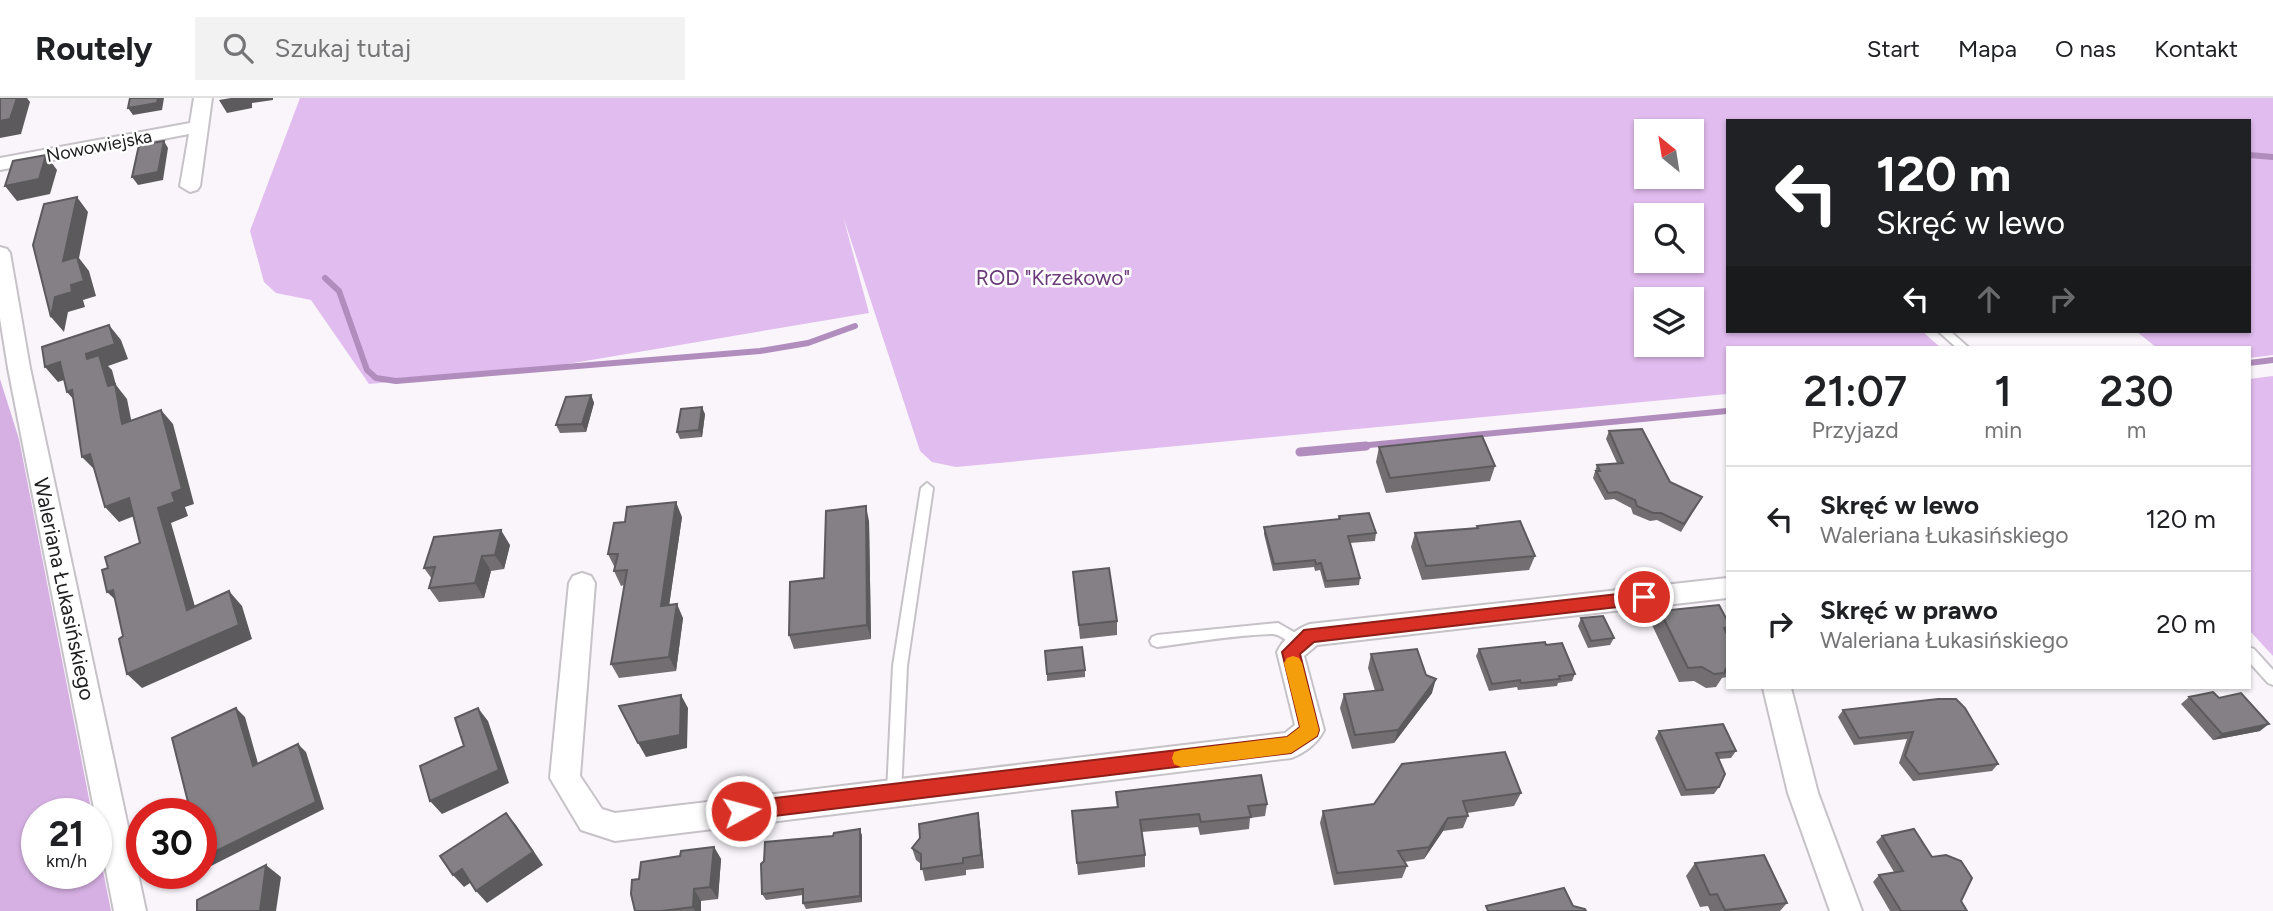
<!DOCTYPE html>
<html lang="pl">
<head>
<meta charset="utf-8">
<style>
  body { margin:0; font-family:Figtree,sans-serif; background:#f2f2f2; color:#202124; height:100vh; display:flex; flex-direction:column; font-size:26px; white-space:nowrap }
  * { box-sizing:border-box; margin:0 }
  p { font-size:23px; color:#757577 }
  .icon { flex:none; width:38px; height:38px; fill:none; stroke:currentColor; stroke-width:2; stroke-linecap:round; stroke-linejoin:round }
  .map { position:relative; flex:1; overflow:hidden }
  .sheet { position:absolute; left:1726px; top:248px; width:525px; height:343px; display:flex; flex-direction:column; background:#fff; border-radius:0px; box-shadow:0 2px 5px #0004 }
  .sheet>* { flex:none }
  .banner { position:absolute; left:1726px; top:21px; width:525px; height:214px; border-radius:0px; box-shadow:0 2px 5px #0004; background:#202124; color:#fff; overflow:hidden }
  .needle { width:46px; rotate:330deg }
  .fabs { position:absolute; left:1634px; top:21px; display:grid; gap:14px }
  .fabs a { display:grid; place-items:center; width:70px; height:70px; border-radius:0px; background:#fff; box-shadow:0 2px 5px #0004; font-size:35px }
  .speed { position:absolute; left:21px; top:700px; display:flex; gap:14px; font-size:35px; font-weight:700; text-align:center }
  .speed>* { display:grid; place-content:center; width:91px; height:91px; border-radius:50%; background:#fff; box-shadow:0 2px 5px #0004; line-height:1 }
  .speed small { font-size:18px; font-weight:400 }
  .speed .limit { border:10px solid #d22; background:#fff; color:#111 }
  .pin { position:absolute; display:grid; place-items:center; width:60px; height:60px; color:#fff; margin:-30px; border:4px solid #fff; border-radius:50%; box-shadow:0 2px 7px #0007 }
  .me { position:absolute; width:77px; margin:-38px; rotate:83deg; stroke-linejoin:round; filter:drop-shadow(0 0 5px #0008) }
  .turn { display:flex; align-items:center; gap:24px; height:147px; padding:0 35px; font-size:32px }
  .turn .icon { width:91px; height:91px; stroke-width:2.5 }
  .turn b { display:block; font-size:49px; line-height:60px }
  .lanes { display:flex; align-items:center; height:66px; padding:0 35px; background:#0003; justify-content:center; gap:35px; direction:ltr }
  .lanes .off { opacity:.35 }
  .eta { display:flex; justify-content:space-evenly; align-items:center; height:119px; text-align:center }
  .eta b { font-size:42px; font-weight:600; line-height:49px }
  ul { padding:0; list-style:none }
  li { display:flex; align-items:center; gap:21px; height:105px; padding:0 35px; border-top:2px solid #e0e0e0 }
  li div { flex:1 }
  li b { display:block; font-size:26px }
  li em { font-style:normal }
  header { display:flex; align-items:center; gap:42px; box-sizing:border-box; height:98px; padding:0 35px; background:#fff; border-bottom:2px solid #e0e0e0 }
  header strong { font-size:33px }
  nav { display:flex; gap:38px; margin-inline-start:auto; font-size:24px }
  .search { width:490px; height:63px; background:#f2f2f2; display:flex; align-items:center; gap:18px; box-sizing:border-box; padding:0 24px; border-radius:0px; color:#757577; font-size:26px }
  .map>svg:first-child { display:block }
</style>
</head>
<body>
<header>
<strong>Routely</strong>
<div class="search"><svg class="icon" aria-label="search" viewBox="0 0 24 24"><circle cx="10" cy="10" r="6"/><path d="M15 15l6 6"/></svg>Szukaj tutaj</div>
<nav><a>Start</a><a>Mapa</a><a>O nas</a><a>Kontakt</a></nav>
</header>
<div class="map">
<svg width="2273" height="813" viewBox="0 0 2273 813">
  <rect width="100%" height="100%" fill="#f9f5fb"/>
  <!-- green -->
  <path fill="#e1bcee" fill-rule="evenodd" d="M300,0h1973v257l-24,3v-10h-92l-21,-17h113v-210h-522v210h195l19,17h-214v46l-771,73 -24,-5 -12,-11 -77,-235 26,97 -325,55 -175,16 -58,-84 -35,-7 -12,-11 -14,-51zM1647,33h45v46h-45zM1647,117h45v46h-45zM1647,201h45v46h-45z
    M2273,278v280l-24,-26v-251z"/>
  <!-- forest -->
  <path fill="#d6b0e3" d="M0,281l19,60 73,375h-55v59h59v-38l15,76h-111z"/>
  <g fill="none" stroke-linecap="round" stroke-linejoin="round">
    <!-- stream-far1 -->
    <path stroke="#b18dbd" stroke-width="6" d="M2249,57l24,2
      M325,180l14,13 28,79 9,8 20,3 364,-30 48,-8 47,-17
      M2249,265l24,-3
      M1348,349l379,-36"/>
    <!-- stream -->
    <path stroke="#b18dbd" stroke-width="9" d="M1300,354l66,-6"/>
    <defs>
      <path id="lane" d="M1938,233h12l19,17h-12z
        M927,385l6,5 -26,178 -6,127 -2,5 -5,2 -5,-2 -2,-5 6,-127 28,-178z
        M1278,525l28,16 2,4 -2,4c-14,4 -21,-13 -34,-13 -38,1 -77,8 -115,13l-5,-2 -2,-4 2,-4 5,-2z
        M2249,549l5,2 19,21v15l-5,-2 -19,-21z"/>
      <path id="street" d="M194,0h18l-12,88 -3,4 -7,2 -10,-6 9,-52 -189,36v-12l190,-35z
        M0,149l7,2 3,4 20,115 116,543h-32l-106,-543 -8,-50z
        M582,475l9,3 4,7 -15,193 22,33 13,4 670,-80 10,-8 -18,-73c6,-13 19,-23 33,-28l417,-46v20l-410,47 -13,11 20,74c-6,13 -19,23 -33,28l-676,83 -34,-11 -31,-52 19,-195 4,-7z
        M1763,590h28l27,105 44,118h-32l-42,-118z"/>
    </defs>
    <!-- lane casing -->
    <use href="#lane" stroke="#c6c2c8" stroke-width="4"/>
    <!-- street casing -->
    <use href="#street" stroke="#c6c2c8" stroke-width="4"/>
    <!-- lane -->
    <use href="#lane" fill="#fff" fill-rule="evenodd"/>
    <!-- street -->
    <use href="#street" fill="#fff" fill-rule="evenodd"/>
  </g>
  <!-- wall -->
  <path fill="#726e72" d="M591,297l3,8 -8,29 -26,1 -4,-8z
    M705,316l-3,23 -22,2 -3,-7z
    M1609,333l61,51 32,15 -21,35 -24,-12 -7,1 -17,-7 -2,-6 -17,-9 -9,1 -12,-22 4,-13 20,-2 -11,-24z
    M1379,349l116,19 -5,15 -104,12 -10,-31z
    M1339,418l37,17 -1,8 -25,2 10,35 -1,7 -34,3 -5,-18 -5,1 -1,-4 -41,4 -9,-37v-7l74,-8z
    M682,419l-13,88 14,13 -7,53 -57,7 -8,-14 13,-79 -3,1 -7,-15 1,-3 -7,-14 17,-32z
    M869,423l2,118 -77,10 -5,-14z
    M1477,428l58,30 -6,14 -107,10 -11,-33 4,-14 61,-5z
    M510,447l-6,24 -13,2 -7,27 -45,4 -10,-14 3,-9 -8,-11z
    M1073,474l44,49v14l-37,4z
    M1660,513l67,9v57l-5,1 -6,9 -10,1 -12,-7 -15,1 -27,-57z
    M1581,520l33,20 -4,7 -22,3 -10,-22z
    M1546,547l29,29 -3,7 -14,2 -1,3 -39,4 -1,-3 -28,4 -13,-35 3,-7z
    M1371,556l61,39 -38,50 -42,6 -12,-41 4,-14 31,-3 -7,-23z
    M1085,572v7l-38,4v-7z
    M2189,599l30,1 41,33 -47,9 -32,-36z
    M1938,601l60,65 -6,7 -79,10 -14,-18 8,-24 -53,6 -16,-28 5,-7z
    M1659,633l77,20 -5,7 -12,1v28l-5,7 -33,2 -26,-58z
    M1116,694l151,12 -2,12 -15,2 -1,11 -49,6 -2,-8 -56,5 3,23v12l-67,8 -6,-64 45,-4z
    M1521,695l-7,13 -47,7 1,3 -5,12 -20,3 -19,28 -20,3 3,4 -5,12 -68,7 -14,-62 3,-12z
    M978,715l2,13 4,42 -18,2v5l-41,6 -4,-17 -5,-4 -4,-12z
    M860,731l2,7v66l-56,7 -3,-6v-8l-37,5 -4,-6 71,-58z
    M1882,738l79,65 6,10h-77l-17,-29 6,-7 15,-3 -18,-30z
    M714,749l7,12 -3,40 -17,2v10h-66l4,-32 41,-23z
    M1695,765l92,40 -7,8h-70l-2,-5 -8,1 -14,-31z"/>
  <!-- shaded-wall -->
  <path fill="#5c5a5d" d="M17,0h10l3,4 -9,32 -21,4v-17z
    M158,0h6l-2,12 -29,5 -5,-7z
    M231,0h42v2l-21,3v5l-25,5 -8,-13z
    M164,43l4,7 -5,32 -25,5 -6,-8z
    M46,57l11,15 -7,24 -33,7 -12,-15z
    M77,99l11,15 -9,46 10,13 7,25 -13,4 2,7 -17,5 -4,20 -13,-15 4,-20 16,-12 -8,-24z
    M109,227l12,15 7,19 -20,7 4,4 4,15 11,14 8,40 -13,-15 -35,-65 -1,-5z
    M60,264l13,15 -15,5 -13,-15z
    M72,292l8,17 -13,-15z
    M591,297l3,8 -8,29 -4,-8z
    M702,309l3,7 -3,23 -3,-7z
    M161,312l12,14 21,80 -9,3 3,9 -17,7 29,101 -13,-14 -29,-102 14,-15z
    M90,356l6,17 -14,-14z
    M129,400l13,15 -23,9 -14,-15z
    M676,404l6,15 -15,103 -6,-14z
    M866,408l3,15 2,118 -4,-14z
    M501,432l9,15 -6,24 -9,-14z
    M482,458l9,15 -7,27 -9,-15z
    M113,492l9,16 -15,-14z
    M229,493l13,15 10,33 -110,49 -15,-14z
    M677,506l6,14 -7,53 -7,-14z
    M1436,581l-4,14 -38,50 4,-13z
    M681,597l7,13 -1,40 -41,9 -8,-14z
    M236,610l9,9 16,57 -8,-8z
    M478,610l10,13 21,62 -67,31 -12,-13 69,-31z
    M2269,626l-9,7 -47,9 9,-6z
    M298,646l8,8 18,57 -113,57 -9,-8z
    M506,715l10,12 27,40 -56,38 -11,-12z
    M978,715l2,13 4,42 -3,-13z
    M1448,720l-5,13 -19,28 5,-12z
    M860,731l2,7v66l-2,-6z
    M714,749l7,12 -3,40 -8,-12z
    M266,767l15,12 -5,34h-16z
    M462,771l11,12 -9,6 -11,-12z
    M694,791l7,12v10h-6l-2,-4z"/>
  <!-- building -->
  <path fill="#848085" stroke="#5c5a5d" stroke-width="2" d="M0,0h17l-7,21 -10,2z
    M130,0h28l-1,5 -29,5z
    M164,43l-6,31 -26,5 7,-32z
    M46,57l-7,24 -34,7 8,-25z
    M77,99l-14,64 14,-4 7,24 -13,4 1,7 -17,5 -4,20 -18,-72 11,-41z
    M109,227l6,19 -29,10 1,5 12,-4 9,31 7,-2 7,40 39,-14 21,79 -10,4 3,9 -17,6 29,102 42,-19 10,34 -112,49 -8,-35 4,-3 -10,-46 -6,2 -5,-22 6,-2 -3,-11 35,-14 -11,-45 -24,9 -15,-53 -8,3 -10,-67 -5,2 -7,-30 -15,5 -3,-20z
    M591,297l-9,29 -26,1 10,-28z
    M702,309l-3,23 -22,2 4,-23z
    M1642,331l28,53 32,15 -18,27 -23,-11h-8l-16,-7 -2,-6 -18,-8 -9,1 -12,-22h4l-3,-6 26,-2 -14,-32z
    M1482,338l13,30 -105,12 -11,-31z
    M676,404l-15,104 16,-2 -8,53 -58,7 16,-94 -13,1 4,-17h-10l6,-31 11,-1 2,-15z
    M866,408l1,119 -78,10 1,-53 34,-4 2,-67z
    M1369,415l7,20 -28,3 12,42 -34,3 -5,-18 -5,1 -1,-4 -41,4 -10,-37 76,-8 -1,-3z
    M1520,423l15,35 -109,10 -11,-33 63,-5 -1,-2z
    M501,432l-6,25 -13,1 -7,27 -46,5 6,-21 -11,1 10,-31z
    M1109,470l8,53 -38,4 -6,-53z
    M1719,507l8,15v7l-3,1 3,6v33l-3,6 -10,1 -12,-7 -14,1 -28,-57z
    M1603,518l11,22 -23,3 -10,-23z
    M1545,544l1,3 16,-2 13,31 -16,2 1,3 -39,4 -1,-3 -28,4 -13,-35z
    M1082,549l3,23 -38,4 -2,-23z
    M1417,551l9,26 10,4 -38,51 -43,5 -11,-41 39,-4 -12,-36z
    M2213,594l6,6 22,-5 28,31 -47,10 -33,-37z
    M681,597l-1,40 -42,8 -19,-37z
    M1938,601h18l9,9 33,56 -79,10 -14,-18 8,-24 -54,6 -16,-28z
    M236,610l17,58 45,-22 18,58 -114,56 -1,-44h-10l-19,-76z
    M478,610l21,62 -69,31 -10,-35 44,-20 -9,-28z
    M1723,626l13,27 -20,2 9,21 -6,13 -33,3 -27,-59z
    M1505,654l16,41 -58,8 5,15 -20,2 -19,29 -31,4 9,15 -70,7 -14,-62 51,-7 28,-40z
    M1261,677l6,29 -19,2 3,11 -50,5 -2,-8 -59,6 5,35 -68,8 -5,-52 46,-4 -2,-15z
    M506,715l27,39 -57,39 -14,-22 -9,6 -13,-19z
    M978,715l3,42 -18,3v5l-42,6v-15l-9,-6 8,-10 -1,-14z
    M860,731v67l-57,7v-14l-41,5 -1,-30 3,-3 1,-19 68,-6 1,-3z
    M1914,731l18,28 14,-2 15,6 11,17 -11,23 6,10h-66l-22,-36 24,-4 -21,-35z
    M714,749l-4,40 -16,2 -1,18 -31,4h-27l-4,-17 1,-14 7,-1 2,-17 39,-6 1,-5z
    M1764,757l23,48 -62,7 -8,-16 -7,1 -15,-32z
    M266,767l-6,46h-63v-11z
    M1564,790l9,18 12,3 1,2h-98l-2,-5z"/>
  <!-- route -->
  <path fill="#d93025" stroke="#8d1f18" stroke-width="2" d="M1644,493l6,2 2,4 -2,5 -6,2 -330,38 -14,12 19,76 -2,6 -26,17 -550,67 -6,-2 -3,-7 3,-6 6,-3 546,-65 13,-10 -18,-75 22,-22z"/>
  <!-- slow -->
  <path fill="#f59e0b" d="M1293,558l6,2 3,5 17,67 -2,6 -26,17 -110,14 -7,-3 -2,-6 2,-6 7,-2 106,-13 13,-10 -16,-64 3,-5z"/>
  <g text-anchor="middle" stroke-width="5" stroke-linejoin="round" paint-order="stroke">
    <!-- far-street labels -->
    <g font-size="18" fill="#212022" stroke="#fff">
      <text transform="translate(99 48) rotate(-11)" y="6">Nowowiejska</text>
    </g>
    <!-- park labels -->
    <g font-size="21" fill="#6a3b79" stroke="#fff">
      <text x="1053" y="187">ROD "Krzekowo"</text>
    </g>
    <!-- street labels -->
    <g font-size="21" fill="#212022" stroke="#fff">
      <text transform="translate(64 491) rotate(78)" y="7">Waleriana Łukasińskiego</text>
    </g>
  </g>
</svg>
<div class="fabs">
<a><svg class="needle" viewBox="-14 -14 28 28"><path d="M0-13l5 13h-10z" fill="#e53935"/><path d="M0 13l5-13h-10z" fill="#757577"/></svg></a>
<a><svg class="icon" aria-label="search" viewBox="0 0 24 24"><circle cx="10" cy="10" r="6"/><path d="M15 15l6 6"/></svg></a>
<a><svg class="icon" aria-label="layers" viewBox="0 0 24 24"><path d="M12 4l9 5-9 5-9-5zM3 14l9 5 9-5"/></svg></a>
</div>
<div class="speed"><div>21<small>km/h</small></div><div class="limit">30</div></div>
<div class="pin" style="left:1644px;top:499px;background:#d93025"><svg class="icon" aria-label="arrive" viewBox="0 0 24 24"><path d="M6 21V4h12l-3 4 3 4H6"/></svg></div>
<svg class="me" style="left:741px;top:713px" viewBox="-20 -20 40 40"><circle r="17" fill="#d93025" stroke="#fff" stroke-width="3"/><path d="M0-11L8 9 0 5-8 9z" fill="#fff"/></svg>
<div class="banner">
<div class="turn"><svg class="icon" aria-label="left" viewBox="0 0 24 24"><path d="M17 20v-9H6M10 6l-5 5 5 5"/></svg><div><b>120 m</b>Skręć w lewo</div></div>
<div class="lanes"><svg class="icon" aria-label="left" viewBox="0 0 24 24"><path d="M17 20v-9H6M10 6l-5 5 5 5"/></svg><svg class="icon off" aria-label="ahead" viewBox="0 0 24 24"><path d="M12 20V5M6 11l6-6 6 6"/></svg><svg class="icon off" aria-label="right" viewBox="0 0 24 24"><path d="M7 20v-9h11M14 6l5 5-5 5"/></svg></div>
</div>
<section class="sheet">
<div class="eta">
<div><b>21:07</b><p>Przyjazd</p></div>
<div><b>1</b><p>min</p></div>
<div><b>230</b><p>m</p></div>
</div>
<ul>
<li><svg class="icon" aria-label="left" viewBox="0 0 24 24"><path d="M17 20v-9H6M10 6l-5 5 5 5"/></svg><div><b>Skręć w lewo</b><p>Waleriana Łukasińskiego</p></div><em>120 m</em></li>
<li><svg class="icon" aria-label="right" viewBox="0 0 24 24"><path d="M7 20v-9h11M14 6l5 5-5 5"/></svg><div><b>Skręć w prawo</b><p>Waleriana Łukasińskiego</p></div><em>20 m</em></li>
</ul>
</section>
</div>
</body>
</html>
